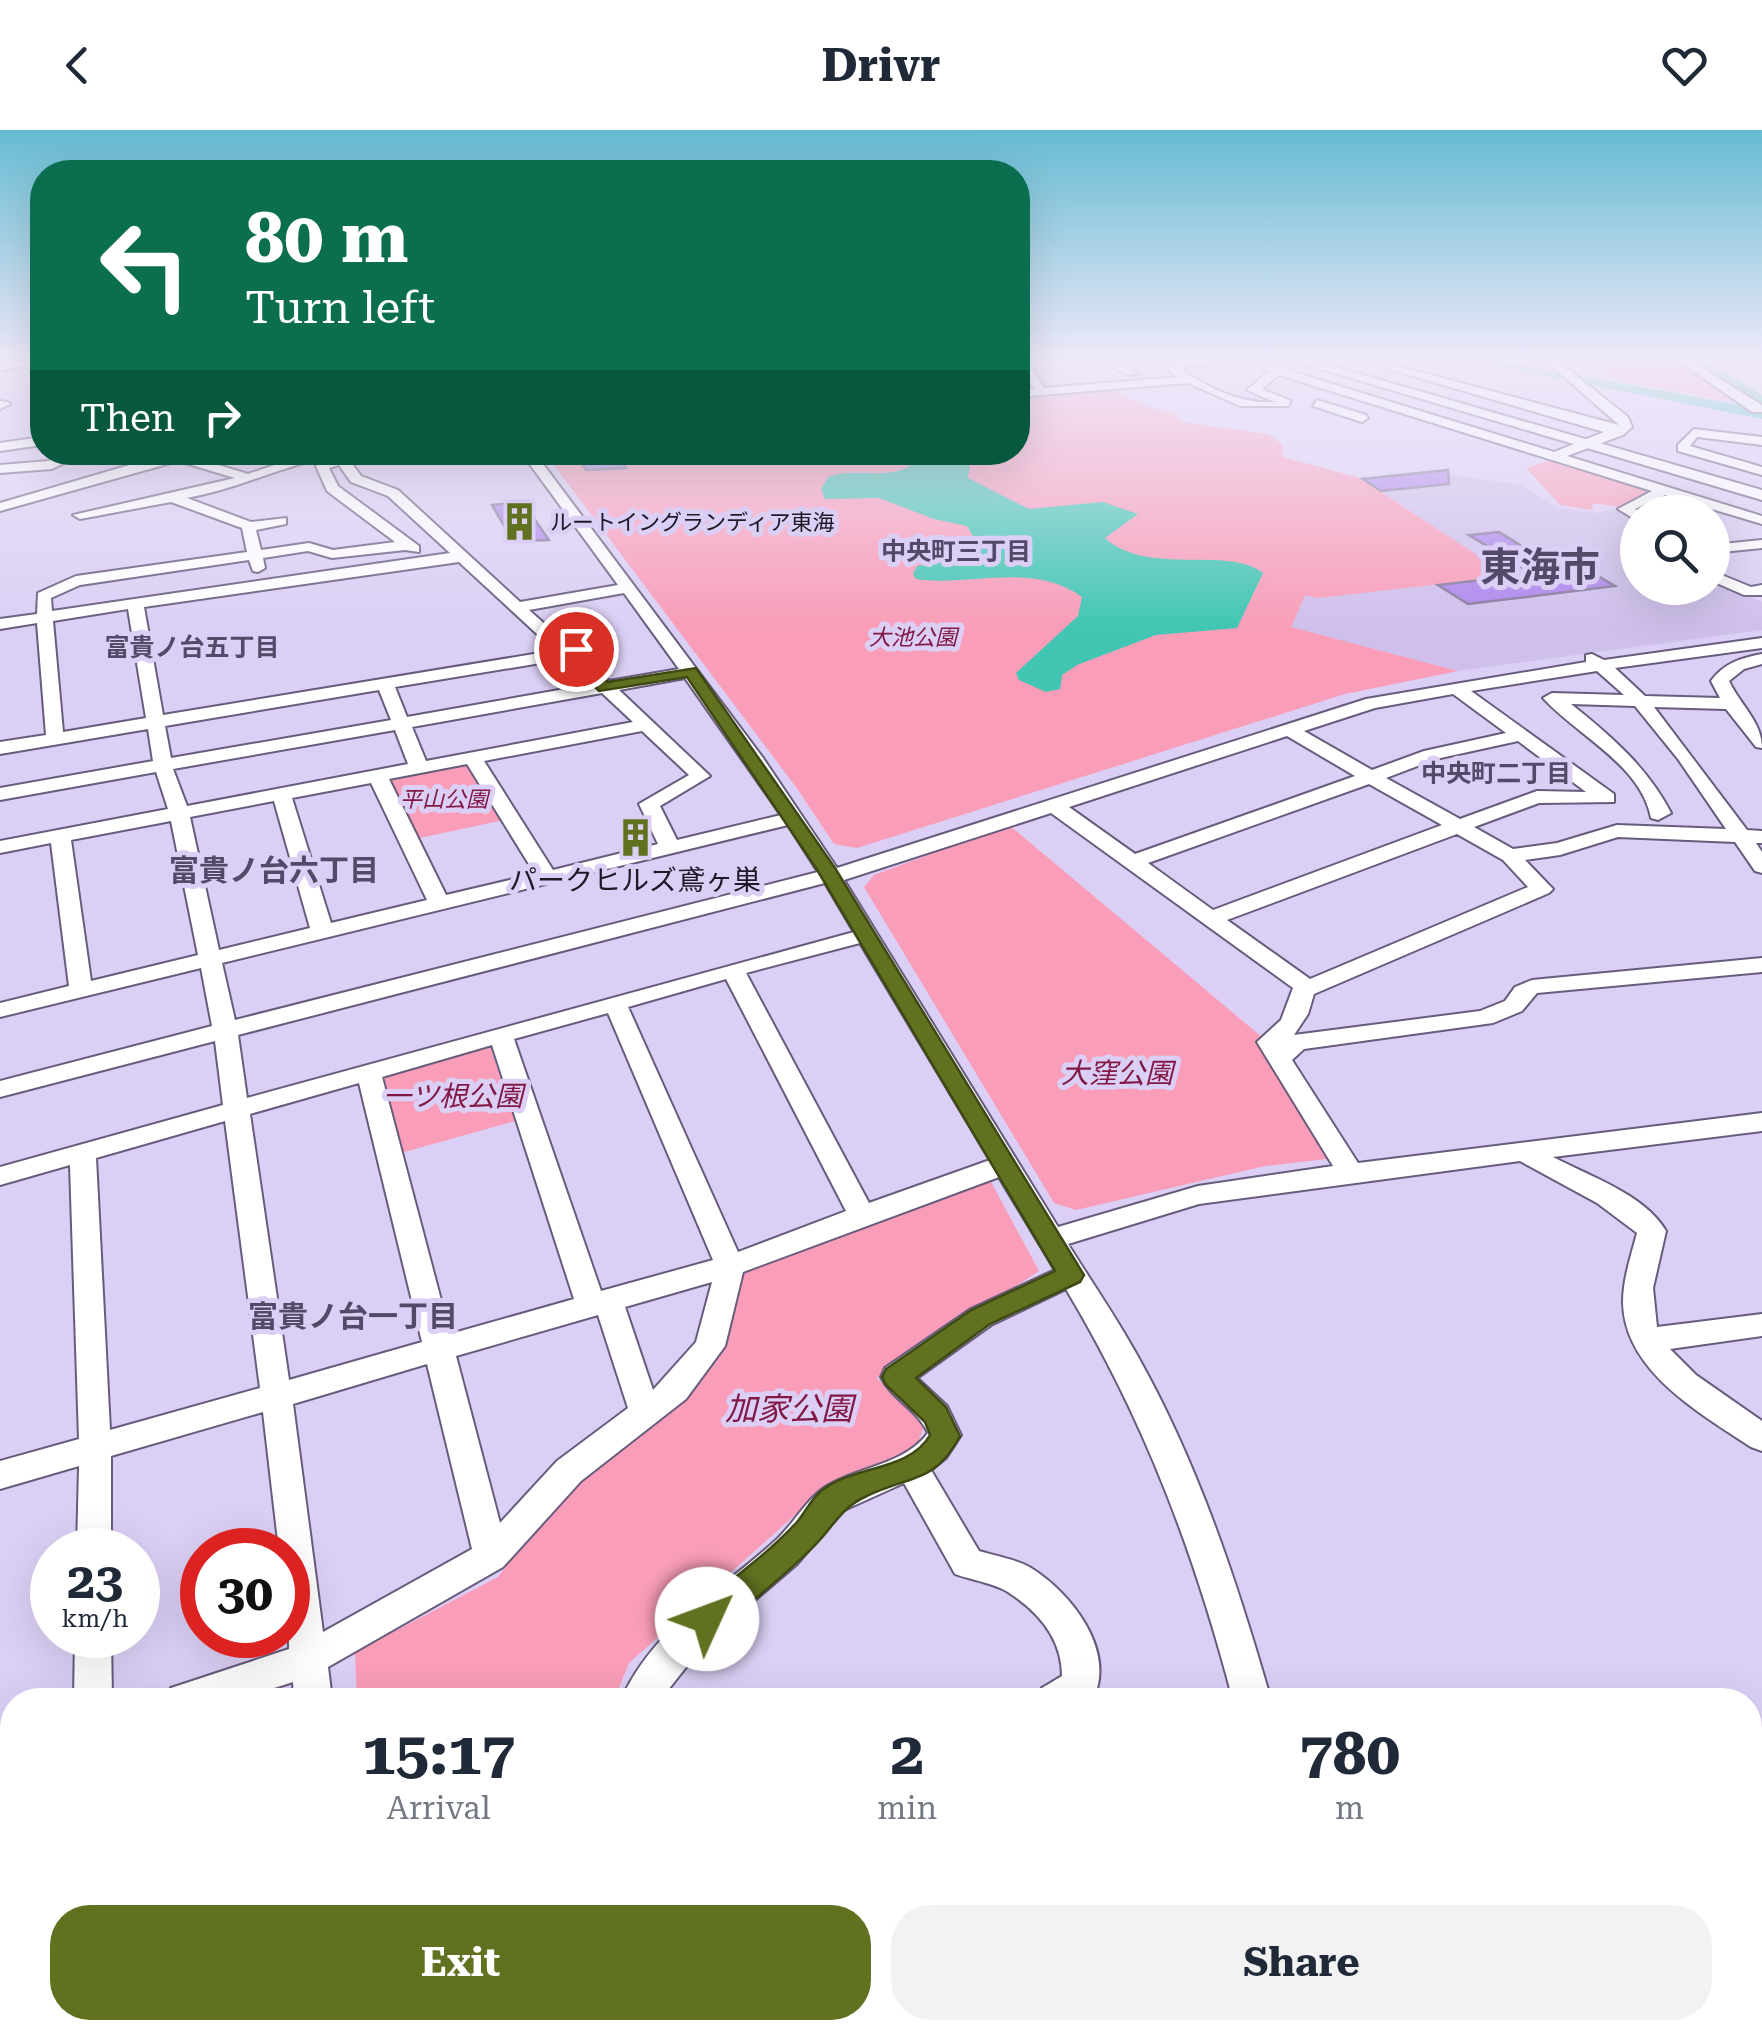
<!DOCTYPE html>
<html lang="en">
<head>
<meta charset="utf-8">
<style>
  body { margin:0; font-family:"Roboto Serif","Noto Sans JP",serif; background:#f2f2f3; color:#1f2937; height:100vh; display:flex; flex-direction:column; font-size:38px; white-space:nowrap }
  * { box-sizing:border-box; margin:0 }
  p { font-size:32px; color:#747a83 }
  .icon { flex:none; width:55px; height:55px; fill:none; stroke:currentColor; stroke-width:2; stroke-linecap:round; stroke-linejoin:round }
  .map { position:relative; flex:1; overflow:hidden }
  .drawer { position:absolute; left:0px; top:1558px; width:1762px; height:352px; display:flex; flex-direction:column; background:#fff; border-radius:40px 40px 0 0; box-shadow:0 10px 40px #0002 }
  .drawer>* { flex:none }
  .hud { position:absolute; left:30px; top:30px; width:1000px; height:305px; border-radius:40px; box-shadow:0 10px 40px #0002; background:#0b6e4f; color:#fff; overflow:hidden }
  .tools { position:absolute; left:1620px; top:365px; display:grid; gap:20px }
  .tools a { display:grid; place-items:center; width:110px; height:110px; border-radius:50%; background:#fff; box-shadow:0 10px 40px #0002; font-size:50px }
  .speed { position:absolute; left:30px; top:1398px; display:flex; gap:20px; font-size:50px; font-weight:700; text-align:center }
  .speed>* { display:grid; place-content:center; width:130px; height:130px; border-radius:50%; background:#fff; box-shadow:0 10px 40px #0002; line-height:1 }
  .speed small { font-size:25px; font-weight:400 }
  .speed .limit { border:15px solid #d22; background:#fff; color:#111 }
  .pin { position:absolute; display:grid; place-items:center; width:85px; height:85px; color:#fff; margin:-42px; border:5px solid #fff; border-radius:50%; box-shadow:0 2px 10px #0007 }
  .me { position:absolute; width:110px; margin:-55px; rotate:47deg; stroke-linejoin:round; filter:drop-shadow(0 0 8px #0008) }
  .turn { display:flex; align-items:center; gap:35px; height:210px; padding:0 50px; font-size:45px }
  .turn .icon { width:130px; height:130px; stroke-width:2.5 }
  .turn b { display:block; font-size:70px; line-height:85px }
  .then { display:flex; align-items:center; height:95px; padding:0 50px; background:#0003; gap:20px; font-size:38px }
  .eta { display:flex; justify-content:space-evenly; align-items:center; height:170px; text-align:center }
  .eta b { font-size:60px; font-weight:700; line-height:70px }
  .cta { display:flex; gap:20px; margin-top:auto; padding:20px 50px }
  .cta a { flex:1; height:115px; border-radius:40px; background:#60711f; color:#fff; font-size:40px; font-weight:700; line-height:115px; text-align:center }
  .cta a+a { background:#f2f2f3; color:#1f2937 }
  header { display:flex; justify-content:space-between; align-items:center; height:130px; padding:0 50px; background:#fff; font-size:45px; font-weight:700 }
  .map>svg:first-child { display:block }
</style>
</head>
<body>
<header><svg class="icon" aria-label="back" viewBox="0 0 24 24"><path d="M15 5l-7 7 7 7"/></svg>Drivr<svg class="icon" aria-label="heart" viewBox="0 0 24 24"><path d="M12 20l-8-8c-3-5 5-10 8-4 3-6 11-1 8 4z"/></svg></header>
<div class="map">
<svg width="1762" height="1908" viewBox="0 0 1762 1908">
  <rect width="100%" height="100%" fill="#dccff5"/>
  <!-- built -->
  <path fill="#cfc0eb" d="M1425,341l97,14 35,22 38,6 24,-5 18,13 1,67h74l1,-9 49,23v28l-304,41 -168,-44 15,-32 202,-20 -147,-97z"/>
  <!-- green -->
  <path fill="#f99db8" d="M1681,231l64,43 -126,-24c-12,-8 -24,-9 -37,-18z
    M1114,260l35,17 26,7 6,8 87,12 14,10 1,13 77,21 149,98 -191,22 -13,-3 -14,32 167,44 -113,23 -488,154 -23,-4 -38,-57 -251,-334 473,-1v-56z
    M1554,329l103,31 -38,17 -26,-4 -1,7 -32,-5 -34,-37z
    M470,633l34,57 -89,19 -29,-61z
    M1009,695l254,213 72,120 -70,8 -189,44 -22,-7 -190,-316 10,-12z
    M489,913l26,78 -118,33 -20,-76z
    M990,1050l49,91 -162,107 47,48 -10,28 -101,45 -184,164 -15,37h-257l-2,-48 143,-75 60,-81 85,-63 51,-50 42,-108z
    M372,1898h241l3,10h-243z"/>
  <!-- water -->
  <path fill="#40c6b2" d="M902,323l60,2 8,12 -2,11 61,31 74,-7 35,12 -33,24c43,39 122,7 158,35l-26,55 -81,7 -79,30 -15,10 -2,14 -14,3 -27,-12 -3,-7 62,-57 4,-19c-50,-36 -111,-10 -166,-18l-3,-5 4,-8 41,-7 23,-12 -11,-7 3,-4 -6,-10 -33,-7 -55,-21 -54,1 -4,-10 7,-12c30,-11 59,5 85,-13z"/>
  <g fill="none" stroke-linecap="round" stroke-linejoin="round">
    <!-- river -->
    <path fill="#40c6b2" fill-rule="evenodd" d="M1471,231h29l262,48v10z
      M1689,231h17l56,34v11z"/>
  </g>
  <!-- building -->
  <path fill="#ae87ec" stroke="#867a9c" stroke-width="2.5" d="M614,322l12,16 -40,2 -10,-15z
    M1448,340l1,14 -68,7 -18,-12z
    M523,372l26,38 -36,1 -21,-36z
    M1499,402l71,44 23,-3 22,13 -147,18 -30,-19 95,-11 -64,-39z"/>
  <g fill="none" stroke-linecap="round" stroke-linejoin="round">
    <defs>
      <path id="minor" d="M1097,231h14l27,12 -10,2z
        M1179,231l28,1v4l-19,-1 -7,5c29,18 59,34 94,32l-28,-12 22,-19 -18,-10 25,5 34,-5 -23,9 267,82 50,-20 -243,-71h17l241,64 -73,-64h12l70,56 4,10 -9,8 -56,21 195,60v8l-97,-29 -30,14 5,3 -2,9 -20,-12 34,-18 -373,-116 -17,14 29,12 -3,5h-48l-52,-23 -170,14v-6l16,-2 -10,-17 -6,-1v-6l14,3 12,20 134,-11 -10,-7z
        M1679,231h12l71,44v7h-10z
        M1317,270l49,15 2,3 -6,4 -49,-16z
        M0,271l8,1 2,2 -10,5z
        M1694,299l68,8v8l-65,-8 -7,9 72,21v8l-84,-24v-6z
        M42,307v8l-42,6v-8z
        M69,322h17l-34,17 -52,4v-8l49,-4z
        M174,322h27l-9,5 56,17 65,-22h55l-18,9 11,15 37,14 122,112 98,-17 -97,-133h13l229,306 74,110 529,-169 220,-37v-7l6,-1 12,6 158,-22v10l-147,20 30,28 75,2 -9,-17c13,-18 30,-23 51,-27v10l-18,5 -15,12c12,25 33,41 33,67l-6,-1 -30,-38 -72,-2 93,123 15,1v12h-6l6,9v21l-7,-2 -20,-29 -117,-5 -58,18 -35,5 24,25 4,4 -4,4 -235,101 -6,20 -14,21 186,-24 25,-10 10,-14 17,-7 230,-22v14l-225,21 -15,18 -29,12 -189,26 -12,11 66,103 404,-50v18l-209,26c36,19 91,37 113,74l-13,57 4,39 105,-13v22l-92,13 26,26 66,46v30l-11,-4c-51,-34 -127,-76 -128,-145 0,-23 8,-46 14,-69l-40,-30 -77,-42 -321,43 -131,40c23,37 48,73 69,111 61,108 100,227 134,345h-38c-39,-148 -88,-279 -167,-411l-75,36 -74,53 30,28 14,29 -15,23 -15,12 48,81c16,5 37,8 52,17 40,25 84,81 63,129l-58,3 6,-12 20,-12c0,-37 -23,-64 -54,-84 -14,-9 -37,-12 -53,-18l-51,-91 -62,28 -45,53 -91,78 -46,58h-39c32,-72 98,-108 154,-159 18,-16 32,-43 52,-55 33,-20 77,-21 101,-53 -10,-23 -36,-34 -47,-56l4,-9 86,-59 84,-39 -56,-93 -256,95 -18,74 -39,53 -105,82 -78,86 -175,100 4,33h-38l-1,-18 -56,18h-72l6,-12 118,-39 -1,-99h-9l-16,-138 -152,44v94h-34l2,-84 -79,23v-28l79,-22 -9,-274 -70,20v-18l223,-62 -8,-64 -215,56v-16l212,-55 -11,-58 -201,49v-14l69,-17 -18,-143 -51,10v-12l168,-32 -12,-37 -156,28v-12l153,-27 -5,-32 -148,25v-12l46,-7 -9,-112 -37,6v-10l37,-5 1,-21 38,-17 171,-24 -5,-24 -71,-26 -91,17 -7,-4 162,-37 -57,-17 -178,50v-8zM327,327l3,2 -14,7 11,25 68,51 -62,8 -24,-7 -48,7 -5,-20 30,-6v-6l-35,4 -64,-24c50,-9 90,-30 140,-41zM339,335l12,17 37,14 62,57 -398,58 -1,-13 29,-13 169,-25 4,11 5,1 7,-4 -2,-10 45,-7 24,7 73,-8 14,2v-6l-81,-60 -9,-18zM459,432l78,72 25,5 6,6 -4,4 -401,66 -19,-108zM624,463l55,76 -70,12 -31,-28 7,-8 -12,-13 -25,-5 -19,-17zM128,479l18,109 -83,14 -10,-111zM565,529l28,25 -186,33 -12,-30zM1597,541l27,24 -72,-2 -9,5c35,38 98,67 108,120l7,2 13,-7c-23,-45 -61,-78 -100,-109l64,2 43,53 48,70 -109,-4 -60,18 -44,6 -39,-22 65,-24 75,-1v-8l-143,-103zM685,548l96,137 -104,25 -17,-34 50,-30 -91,-86zM379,560l12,30 -220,38 -6,-32zM602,563l31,29 -207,39 -14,-34zM1453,564l53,39 -82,18 -52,19 -68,-39 71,-23zM395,600l13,34 -221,42 -14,-37zM642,601l47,44 -50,29 19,40 -105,26 -69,-109zM1287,606l68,40 -220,78 -66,-47zM1518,611l68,51 -49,-1 -77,28 -74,-41 50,-19zM467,634l68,110 -89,21 -57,-116zM371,653l56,117 -96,23 -39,-125zM1369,654l73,41 -229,85 -65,-47zM274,671l36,127 -91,22 -29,-133zM1051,683l242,175 -12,32 -24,22 76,124 -135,20 -140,41 -214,-347zM171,691l27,134 -107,26 -20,-141zM788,695l30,47 -583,148 -13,-57zM1457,704l46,26 25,27 -218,92 -83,-59zM825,753l29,49 -607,166 -9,-63zM860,813l130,217 -121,43 -123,-230zM726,849l120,232 -108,41 -110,-245zM608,883l105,247 -112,31 -87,-252zM492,915l82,254 -124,35 -68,-257zM359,953l63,259 -133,38 -39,-266zM225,991l35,267 -150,42 -14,-272zM712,1152l-16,60 -43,48 -28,-83zM598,1185l30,93 -71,53 -57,62 -44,-167zM427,1234l45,185 -149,83 -30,-228z
        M1762,410v8l-50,5v-8z
        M1712,441l39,16 11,-2v10h-18l-32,-14z
        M75,1505h36l1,65h-38z
        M12,1606v37l-12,5v-38z
        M65,1898h44v10h-44z
        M335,1898h44l1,10h-44z
        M605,1898h44l4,10h-44z
        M1088,1898h44v10h-44z
        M1323,1898h44l3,10h-44z"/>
      <path id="major" d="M42,231l-42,10v-8z
        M1294,231h21l447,129v10z"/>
    </defs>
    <!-- minor casing -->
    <use href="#minor" stroke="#685c7d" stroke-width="4"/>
    <!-- major casing -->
    <use href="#major" stroke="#685c7d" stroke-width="4"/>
    <!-- minor -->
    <use href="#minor" fill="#fff" fill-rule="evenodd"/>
    <!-- major -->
    <use href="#major" fill="#fff" fill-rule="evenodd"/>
  </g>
  <!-- sky -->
  <linearGradient id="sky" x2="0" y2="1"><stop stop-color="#65bbd2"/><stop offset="0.46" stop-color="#efe9fa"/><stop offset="1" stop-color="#efe9fa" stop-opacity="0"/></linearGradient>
  <rect width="1762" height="498" fill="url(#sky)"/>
  <!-- route -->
  <path fill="#60711f" stroke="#3e4914" stroke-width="2.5" d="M570,516h11l2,3 -5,5 30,28 88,-14 139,200 249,407 -4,7 -90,42 -74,54 30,29 14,29c-25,48 -50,39 -93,60 -25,11 -32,28 -50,47 -29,31 -66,58 -98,87l-12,4 -11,-4 -5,-11 5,-10c33,-28 72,-55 101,-87 8,-9 14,-23 24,-31 31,-26 88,-19 109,-56l-5,-13 -39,-37 -4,-8 4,-8 85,-59 84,-39 -239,-403 -129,-191 -88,14 -38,-38z"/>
  <!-- icons -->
  <defs>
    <symbol id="building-bare" viewBox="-9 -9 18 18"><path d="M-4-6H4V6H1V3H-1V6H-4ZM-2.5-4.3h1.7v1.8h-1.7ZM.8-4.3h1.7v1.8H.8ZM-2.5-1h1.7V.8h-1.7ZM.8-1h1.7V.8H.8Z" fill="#60711f" stroke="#dccff5" stroke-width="2.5" paint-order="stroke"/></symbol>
  </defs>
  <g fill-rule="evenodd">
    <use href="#building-bare" x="492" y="364" width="55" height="55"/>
    <use href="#building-bare" x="608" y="680" width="55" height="55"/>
  </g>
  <g text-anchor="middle" stroke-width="10" stroke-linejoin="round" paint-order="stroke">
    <!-- far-poi labels -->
    <g font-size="22" fill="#1e1926" stroke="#dccff5" text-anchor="start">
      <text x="550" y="400">ルートイングランディア東海</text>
    </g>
    <!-- far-park labels -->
    <g font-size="22" font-style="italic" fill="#811845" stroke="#dccff5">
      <text x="913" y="515">大池公園</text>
      <text x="444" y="677">平山公園</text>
    </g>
    <!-- far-neighbourhood labels -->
    <g font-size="25" font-weight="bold" fill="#554969" stroke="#dccff5">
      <text x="956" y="430">中央町三丁目</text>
      <text x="192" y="526">富貴ノ台五丁目</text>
      <text x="1496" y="652">中央町二丁目</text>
    </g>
    <!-- poi labels -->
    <g font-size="28" fill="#1e1926" stroke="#dccff5">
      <text x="635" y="760">パークヒルズ鳶ヶ巣</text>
    </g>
    <!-- park labels -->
    <g font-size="28" font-style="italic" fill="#811845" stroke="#dccff5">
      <text x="1117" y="953">大窪公園</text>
      <text x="453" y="976">一ツ根公園</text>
    </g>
    <!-- neighbourhood labels -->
    <g font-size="30" font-weight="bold" fill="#554969" stroke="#dccff5">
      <text x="274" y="751">富貴ノ台六丁目</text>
      <text x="353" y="1197">富貴ノ台一丁目</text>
    </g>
    <!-- near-park labels -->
    <g font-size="32" font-style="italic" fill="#811845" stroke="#dccff5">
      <text x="789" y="1290">加家公園</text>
    </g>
    <!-- far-town labels -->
    <g font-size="40" font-weight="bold" fill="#554969" stroke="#dccff5">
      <text x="1540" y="451">東海市</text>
    </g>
  </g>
</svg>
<div class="tools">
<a><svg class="icon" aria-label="search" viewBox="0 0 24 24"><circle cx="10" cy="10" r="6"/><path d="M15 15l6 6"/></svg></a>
</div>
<div class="speed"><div>23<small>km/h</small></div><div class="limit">30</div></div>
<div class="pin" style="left:576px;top:519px;background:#d93025"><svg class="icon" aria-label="arrive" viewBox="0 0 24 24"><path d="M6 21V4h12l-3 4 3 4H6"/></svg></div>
<svg class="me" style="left:707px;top:1489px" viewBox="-20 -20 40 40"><circle r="19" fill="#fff"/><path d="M0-13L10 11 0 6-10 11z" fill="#60711f"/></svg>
<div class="hud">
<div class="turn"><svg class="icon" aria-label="left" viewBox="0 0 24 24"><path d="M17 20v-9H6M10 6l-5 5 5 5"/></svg><div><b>80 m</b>Turn left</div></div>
<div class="then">Then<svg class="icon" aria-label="right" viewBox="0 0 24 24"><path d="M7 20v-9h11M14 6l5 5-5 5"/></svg></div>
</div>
<section class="drawer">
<div class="eta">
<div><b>15:17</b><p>Arrival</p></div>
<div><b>2</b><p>min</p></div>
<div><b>780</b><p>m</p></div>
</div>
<div class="cta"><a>Exit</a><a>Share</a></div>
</section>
</div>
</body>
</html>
